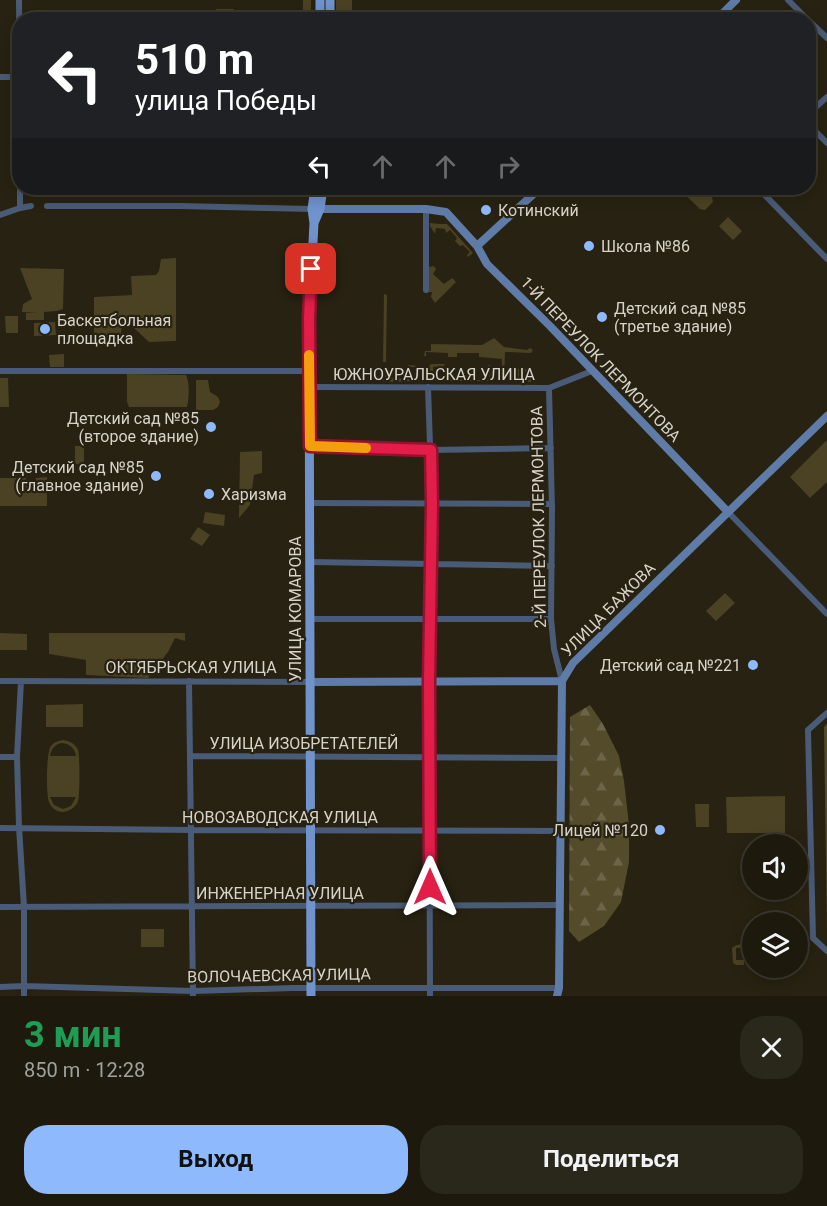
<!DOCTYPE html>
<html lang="ru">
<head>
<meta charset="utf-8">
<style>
  body { margin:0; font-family:Roboto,sans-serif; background:#2a271b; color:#f1f3f6; height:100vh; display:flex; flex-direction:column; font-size:22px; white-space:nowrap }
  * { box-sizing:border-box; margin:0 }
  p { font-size:20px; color:#a0a19d }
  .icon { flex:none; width:33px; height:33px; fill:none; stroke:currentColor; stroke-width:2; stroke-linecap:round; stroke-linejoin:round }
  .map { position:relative; height:996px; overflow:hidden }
  .sheet { display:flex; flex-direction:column; background:#1d1a0d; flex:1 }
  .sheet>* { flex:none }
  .guide { position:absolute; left:12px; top:12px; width:804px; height:183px; border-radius:24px; box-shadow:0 3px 15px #0003,0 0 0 2px #3b382e; background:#202124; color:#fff; overflow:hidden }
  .fabs { position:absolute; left:742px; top:834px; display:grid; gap:12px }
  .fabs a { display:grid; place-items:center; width:66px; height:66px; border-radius:50%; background:#1d1a0d; box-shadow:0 3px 15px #0003,0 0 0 2px #3b382e; font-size:30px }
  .pin { position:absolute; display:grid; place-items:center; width:51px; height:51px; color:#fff; margin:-26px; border-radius:12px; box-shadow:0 3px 9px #0006 }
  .me { position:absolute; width:66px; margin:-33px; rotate:0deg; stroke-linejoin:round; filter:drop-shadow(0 0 4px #0008) }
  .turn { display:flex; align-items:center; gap:21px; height:126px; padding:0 24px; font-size:27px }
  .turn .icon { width:78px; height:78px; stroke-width:2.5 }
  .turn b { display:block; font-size:42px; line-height:51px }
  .lanes { display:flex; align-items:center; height:57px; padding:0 24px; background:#0003; justify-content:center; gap:30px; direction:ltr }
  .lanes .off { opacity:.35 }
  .round { display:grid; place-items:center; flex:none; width:63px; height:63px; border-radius:24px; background:#2a271b }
  .head { display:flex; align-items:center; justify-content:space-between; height:102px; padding:0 24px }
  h1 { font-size:36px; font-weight:700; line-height:45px; color:#1e9e55 }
  .primary-button { display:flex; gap:12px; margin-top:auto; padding:12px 24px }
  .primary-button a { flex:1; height:69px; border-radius:24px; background:#8eb9fd; color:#111; font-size:24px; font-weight:700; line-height:69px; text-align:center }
  .primary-button a+a { background:#2a271b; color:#f1f3f6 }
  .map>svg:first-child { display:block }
</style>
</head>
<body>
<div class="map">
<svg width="827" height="996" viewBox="0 0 827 996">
  <defs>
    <pattern id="forest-firs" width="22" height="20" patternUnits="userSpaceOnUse" patternTransform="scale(1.5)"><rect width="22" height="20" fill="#544b2a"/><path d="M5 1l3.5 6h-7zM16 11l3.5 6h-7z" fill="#6c6447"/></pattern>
  </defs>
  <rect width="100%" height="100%" fill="#272211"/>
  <!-- green -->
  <path fill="#4a4222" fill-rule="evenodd" d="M303,0h8v19h-8z
    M336,0h16v19h-16z
    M216,9h18v10h-18z
    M680,188h22l10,9 1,5 -8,8 -5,-1 -20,-19z
    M728,217l14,14 -9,9 -14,-14z
    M430,223l10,1h7l26,29 -5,4 -1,-2 3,-3 -7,-7 -3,1 -5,-5 2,-3 -7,-8 -4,3 -1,-4 -9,-1 -1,6 -5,-8z
    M176,258v83l-27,1 -27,-25 -1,25h-27v-45l38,-2 -1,-19 25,-1 3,-4 2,-12z
    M434,266l2,3 -3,5 11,10 8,-6 4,4 -21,21 -4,-6 1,-5h-4v-24l1,-1z
    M20,268l44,1 -1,40 -6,2 -13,1v8h-18v-7h12l-16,-1 1,-8 9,-5z
    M384,294l3,1 -1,67h-3z
    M5,316h13v17h-12z
    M55,322l1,13 -22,1v-13z
    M494,338l10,9 23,3 3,-2 3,2 -2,3 -26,-1 -1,29 -6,-3v-2h4v-17l-23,-2v-4h-22v4h-9v-4l-22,-1v4h-2l1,-5h6v-7l51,1z
    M64,354v13h-14l-1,-12z
    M431,364h14l-1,2 -11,1 1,13h55l1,-11 -2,-1v-3h2l1,2v14h-61l-1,-2v-13z
    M408,365l12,1 -1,15 -34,1 -2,-2v-10h3v8l32,1 1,-12h-11z
    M508,369h23v13h-23z
    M127,374l59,1c4,9 3,23 1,32h-58l-2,-5z
    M0,378h8l1,29h-9z
    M196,380h12l2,12 8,5 2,5 -2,5 -5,3h-17z
    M827,440v42l-17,16 -20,-21z
    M75,446h9v18h-9z
    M262,451v22l-8,2 -4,30 -11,13 1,-66z
    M47,477v29h-47v-28h26v6h10v-6z
    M205,512l20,3 -1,11 -21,-3z
    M198,527l12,8 -8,11 -12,-7z
    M725,593l10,10 -19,18 -10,-10z
    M0,633l27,1v16h-27z
    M49,633h136v8l-10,-3 -7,14 -20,26 -62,-3v-15l-37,-6z
    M83,704v23h-37v-22z
    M63,740c6,1 12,3 15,10 2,5 2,45 0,51 -2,6 -8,10 -15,11 -6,0 -12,-4 -14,-10 -3,-7 -3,-50 2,-56 3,-4 7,-5 12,-6zM62,743c8,1 13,5 14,13h-26c1,-7 5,-12 12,-13zM50,797h26l-5,9 -8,3 -9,-4z
    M785,796v37h-58l-1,-36z
    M695,804h14v23h-13z
    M141,929h23v18h-23z
    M753,944v3l-17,1v12h8v5h-8l-3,-2 -1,-15c5,-5 14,-4 21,-4z"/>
  <!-- forest -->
  <path fill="url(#forest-firs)" d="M590,705l13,19 16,32 5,25 5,44v37l-8,40 -17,24 -25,16 -10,-11 1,-214z
    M827,724v207l-3,-204z"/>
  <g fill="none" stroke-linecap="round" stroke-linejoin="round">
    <!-- street -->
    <path stroke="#4a5b77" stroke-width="6" d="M19,0l1,102
      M788,0l20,20
      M808,20l19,18
      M0,77h19
      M808,114l19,-17
      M808,124l19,19
      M20,188v20
      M758,188l69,71
      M47,206h133l132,3
      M0,215l20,-7 11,-2
      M426,290v-81
      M0,371h310
      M310,387l239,1 43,-17
      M428,387l4,117 -3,177 1,315
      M549,388l3,121 -1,110 3,30 8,32
      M310,446l121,4 120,-2
      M310,503l242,1
      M728,512l99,102
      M310,562l242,4
      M310,619h241
      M0,681l311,1
      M21,681l-4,76 2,70 5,80v89
      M189,681l4,315
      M827,713l-19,17 5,208 14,13
      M190,756l371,2
      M0,757h17
      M0,828l191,2 370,1
      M0,907l560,-2
      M0,987l24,-1 169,5 100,-3h266"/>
    <!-- secondary -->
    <path stroke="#5f7ba7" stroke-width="8" d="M716,20l20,-20
      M320,209h106l20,3 31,34 10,18 63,62 178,186
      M477,246l63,-58
      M311,682l251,-1
      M557,996l2,-8 3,-307 11,-18 254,-247"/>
    <!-- primary -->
    <path stroke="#7093cc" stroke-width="9" d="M320,0v20
      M330,20v-20
      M314,223l6,-14 3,-21
      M311,996l-2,-677 5,-96 -2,-14 3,-21"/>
  </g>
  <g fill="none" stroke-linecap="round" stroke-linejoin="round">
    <defs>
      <path id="route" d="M311,269l-2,50 1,127 121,4 1,54 -3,177 1,206"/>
    </defs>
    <!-- route casing -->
    <use href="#route" stroke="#92132f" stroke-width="15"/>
    <!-- route -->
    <use href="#route" stroke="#e11d48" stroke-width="10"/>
    <!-- slow -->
    <path stroke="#f59e0b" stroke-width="10" d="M309,355l1,91 56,2"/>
  </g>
  <!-- markers -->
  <g fill="#8eb9fd" stroke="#272211" stroke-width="2">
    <circle cx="486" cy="210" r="6"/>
    <circle cx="589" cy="246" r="6"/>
    <circle cx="602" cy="317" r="6"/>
    <circle cx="45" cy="329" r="6"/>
    <circle cx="211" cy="427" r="6"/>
    <circle cx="156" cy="476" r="6"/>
    <circle cx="209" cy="494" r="6"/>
    <circle cx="753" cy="665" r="6"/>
    <circle cx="660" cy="830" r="6"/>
  </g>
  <g text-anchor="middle" stroke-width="4.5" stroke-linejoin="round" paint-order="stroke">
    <!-- poi labels -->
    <g font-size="16" fill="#d6d3c8" stroke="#272211" text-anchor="start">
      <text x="498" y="216">Котинский</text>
      <text x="601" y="252">Школа №86</text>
      <text x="614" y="314">Детский сад №85<tspan x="614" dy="18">(третье здание)</tspan></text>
      <text x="57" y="326">Баскетбольная<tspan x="57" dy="18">площадка</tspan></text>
      <text x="199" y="424" text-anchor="end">Детский сад №85<tspan x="199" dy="18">(второе здание)</tspan></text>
      <text x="144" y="473" text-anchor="end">Детский сад №85<tspan x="144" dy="18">(главное здание)</tspan></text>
      <text x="221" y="500">Харизма</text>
      <text x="741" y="671" text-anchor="end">Детский сад №221</text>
      <text x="648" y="836" text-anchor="end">Лицей №120</text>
    </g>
    <!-- street labels -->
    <g font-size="16" fill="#d6d3c8" stroke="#272211">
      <text transform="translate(601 359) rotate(46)" y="6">1-Й ПЕРЕУЛОК ЛЕРМОНТОВА</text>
      <text x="434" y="380">ЮЖНОУРАЛЬСКАЯ УЛИЦА</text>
      <text transform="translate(538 517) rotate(-91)" y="6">2-Й ПЕРЕУЛОК ЛЕРМОНТОВА</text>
      <text transform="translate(295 609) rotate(-90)" y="6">УЛИЦА КОМАРОВА</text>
      <text transform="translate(608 609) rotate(-45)" y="6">УЛИЦА БАЖОВА</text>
      <text x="191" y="673">ОКТЯБРЬСКАЯ УЛИЦА</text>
      <text x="304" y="749">УЛИЦА ИЗОБРЕТАТЕЛЕЙ</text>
      <text x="280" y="823">НОВОЗАВОДСКАЯ УЛИЦА</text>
      <text x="280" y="899">ИНЖЕНЕРНАЯ УЛИЦА</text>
      <text transform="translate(279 975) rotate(-1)" y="6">ВОЛОЧАЕВСКАЯ УЛИЦА</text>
    </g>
  </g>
</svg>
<div class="fabs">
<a><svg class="icon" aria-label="sound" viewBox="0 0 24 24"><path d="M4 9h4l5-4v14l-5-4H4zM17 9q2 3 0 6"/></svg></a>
<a><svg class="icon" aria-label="layers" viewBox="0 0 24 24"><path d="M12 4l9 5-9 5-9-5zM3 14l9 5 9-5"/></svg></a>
</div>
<div class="pin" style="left:311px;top:269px;background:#d93025"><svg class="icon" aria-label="arrive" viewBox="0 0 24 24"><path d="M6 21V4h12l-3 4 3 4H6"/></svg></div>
<svg class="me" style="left:430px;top:887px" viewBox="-20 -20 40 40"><path d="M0-17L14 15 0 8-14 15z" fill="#e11d48" stroke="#fff" stroke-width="4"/></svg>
<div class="guide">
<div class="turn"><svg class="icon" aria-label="left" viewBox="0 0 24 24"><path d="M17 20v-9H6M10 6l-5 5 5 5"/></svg><div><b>510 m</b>улица Победы</div></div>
<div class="lanes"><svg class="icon" aria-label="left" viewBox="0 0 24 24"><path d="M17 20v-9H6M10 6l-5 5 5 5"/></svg><svg class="icon off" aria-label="ahead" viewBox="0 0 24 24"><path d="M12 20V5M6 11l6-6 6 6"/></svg><svg class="icon off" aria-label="ahead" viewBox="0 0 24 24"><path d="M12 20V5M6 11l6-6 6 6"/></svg><svg class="icon off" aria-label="right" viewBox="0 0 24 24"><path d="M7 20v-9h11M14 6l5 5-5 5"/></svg></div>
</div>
</div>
<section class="sheet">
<div class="head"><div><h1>3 мин</h1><p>850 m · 12:28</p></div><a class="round"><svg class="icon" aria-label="close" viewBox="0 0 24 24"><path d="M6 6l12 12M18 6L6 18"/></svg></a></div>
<div class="primary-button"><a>Выход</a><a>Поделиться</a></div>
</section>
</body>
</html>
